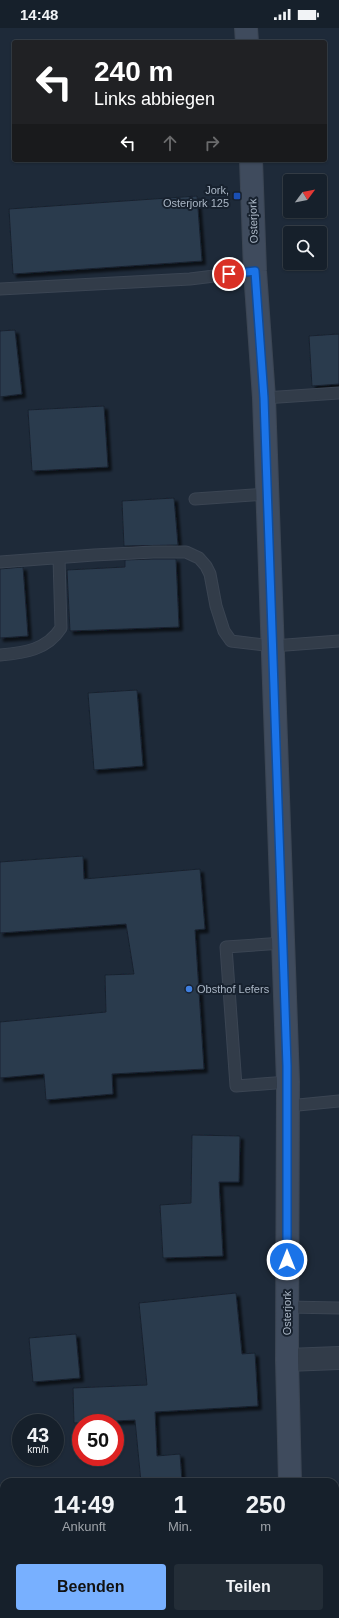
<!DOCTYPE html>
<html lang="de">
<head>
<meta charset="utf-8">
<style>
  body { margin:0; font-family:Helvetica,sans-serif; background:#232d37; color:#f1f3f6; height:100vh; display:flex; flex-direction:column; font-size:15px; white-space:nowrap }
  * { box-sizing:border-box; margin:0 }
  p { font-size:13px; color:#9ea3a9 }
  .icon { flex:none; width:22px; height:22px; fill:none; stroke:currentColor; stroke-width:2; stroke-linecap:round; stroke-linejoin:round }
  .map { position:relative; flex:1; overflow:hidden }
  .side { position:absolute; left:0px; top:1450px; width:339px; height:140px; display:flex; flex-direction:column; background:#16202b; border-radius:12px 12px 0 0; box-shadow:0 1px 3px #0004,0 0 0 1px #353e47 }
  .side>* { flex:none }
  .banner { position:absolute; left:12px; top:12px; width:315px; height:122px; border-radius:4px; box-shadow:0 1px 3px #0004,0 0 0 1px #353e47; background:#202124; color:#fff; overflow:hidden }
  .needle { width:26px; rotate:58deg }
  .controls { position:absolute; left:283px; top:146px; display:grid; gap:8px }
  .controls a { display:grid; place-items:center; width:44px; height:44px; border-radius:4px; background:#16202b; box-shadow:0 1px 3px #0004,0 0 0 1px #353e47; font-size:20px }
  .speed { position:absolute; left:12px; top:1386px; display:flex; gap:8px; font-size:20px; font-weight:700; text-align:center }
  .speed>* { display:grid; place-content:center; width:52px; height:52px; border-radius:50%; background:#16202b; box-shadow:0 1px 3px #0004,0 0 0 1px #353e47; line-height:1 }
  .speed small { font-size:10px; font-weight:400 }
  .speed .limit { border:6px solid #d22; background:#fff; color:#111 }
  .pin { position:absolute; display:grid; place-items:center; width:34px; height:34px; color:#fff; margin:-17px; border:2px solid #fff; border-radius:50%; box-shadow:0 1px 4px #0007 }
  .me { position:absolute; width:44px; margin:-22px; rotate:0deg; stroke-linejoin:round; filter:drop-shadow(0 0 3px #0008) }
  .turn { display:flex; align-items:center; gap:14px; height:84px; padding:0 16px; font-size:18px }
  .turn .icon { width:52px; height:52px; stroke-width:2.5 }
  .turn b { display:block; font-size:28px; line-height:34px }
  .lanes { display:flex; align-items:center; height:38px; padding:0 16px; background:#0003; justify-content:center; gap:20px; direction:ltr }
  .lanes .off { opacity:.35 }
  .eta { display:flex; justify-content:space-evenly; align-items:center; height:68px; text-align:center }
  .eta b { font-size:24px; font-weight:700; line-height:28px }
  .primary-button { display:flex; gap:8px; margin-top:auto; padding:8px 16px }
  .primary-button a { flex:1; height:46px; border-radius:4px; background:#78b0ff; color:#111; font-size:16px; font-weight:700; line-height:46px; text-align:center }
  .primary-button a+a { background:#232d37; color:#f1f3f6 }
  .status { display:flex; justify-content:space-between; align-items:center; height:28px; padding:0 20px; background:#16202b; direction:ltr }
  .status svg { height:11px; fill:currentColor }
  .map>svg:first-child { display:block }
</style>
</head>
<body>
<div class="status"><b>14:48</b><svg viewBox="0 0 49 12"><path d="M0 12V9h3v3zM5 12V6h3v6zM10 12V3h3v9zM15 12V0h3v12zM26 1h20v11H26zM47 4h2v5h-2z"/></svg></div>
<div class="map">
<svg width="339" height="1590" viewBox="0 0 339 1590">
  <defs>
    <filter id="shadow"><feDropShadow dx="3.5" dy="3.5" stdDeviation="1" flood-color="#0009"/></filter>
  </defs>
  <rect width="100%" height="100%" fill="#1e2a39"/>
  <!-- building -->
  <path fill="#2c3b4e" stroke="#192330" filter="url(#shadow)" d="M197,168l5,65 -189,13 -4,-65z
    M15,302l7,64 -22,3v-66z
    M339,306v50l-27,2 -3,-50z
    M104,378l4,61 -76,4 -4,-61z
    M174,470l4,47 -54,1 -2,-45z
    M153,531h23l3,68 -109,4 -3,-61 58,-3v-7z
    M23,539l5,69 -28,2v-69z
    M137,662l6,76 -49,4 -6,-77z
    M83,828l1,23 116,-10 5,60 -10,1 9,139 -92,5 1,20 -67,6 -2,-26 -44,4v-56l106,-10 -1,-37 29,-1 -8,-50 -126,9v-71z
    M192,1107l48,1 -1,46h-20l4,74 -60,2 -3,-53 31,-2z
    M236,1265l6,61 13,-1 3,53 -103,6 2,44 23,-2 2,28h-41l-6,-62 -61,3 -1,-35 74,-3 -8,-82z
    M76,1306l4,44 -47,4 -4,-44z"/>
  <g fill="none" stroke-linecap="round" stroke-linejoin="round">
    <defs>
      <path id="service" d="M0,261l190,-10 65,-8
        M264,370l75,-5
        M195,471l72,-5
        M0,534l94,-7 59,-3h33l13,6 7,8 4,8 6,32 8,25 7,10 42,5 66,-5
        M0,627c24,-2 47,-5 61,-27l-2,-70
        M283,915l-57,4 10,139 52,-4
        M288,1078l51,-5
        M287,1279l52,1
        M335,1567l4,-1"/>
      <path id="minor" d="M287,1332l52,-2
        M0,1536h4"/>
      <path id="secondary" d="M246,0l1,14
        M251,132l4,111 9,127 24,684 -1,278 3,122
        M299,1586l1,4"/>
    </defs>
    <!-- service casing -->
    <use href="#service" stroke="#3b4553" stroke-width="13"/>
    <!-- minor casing -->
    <use href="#minor" stroke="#3b4553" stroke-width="24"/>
    <!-- secondary casing -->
    <use href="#secondary" stroke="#3b4553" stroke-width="24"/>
    <!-- service -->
    <use href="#service" stroke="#323c49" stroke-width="11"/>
    <!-- minor -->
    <use href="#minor" stroke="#323c49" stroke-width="22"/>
    <!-- secondary -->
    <use href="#secondary" stroke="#3f4b5d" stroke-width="22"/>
  </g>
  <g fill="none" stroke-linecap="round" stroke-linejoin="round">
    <defs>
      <path id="route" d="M229,246l26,-3 9,127 23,668v194"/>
    </defs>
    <!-- route casing -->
    <use href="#route" stroke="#114b97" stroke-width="10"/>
    <!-- route -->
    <use href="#route" stroke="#1a73e8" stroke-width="7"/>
  </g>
  <!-- markers -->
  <rect fill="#1a4fb4" stroke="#17212e" stroke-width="1.5" x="233" y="164" width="8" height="8" rx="2"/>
  <circle fill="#3f7fe0" stroke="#17212e" stroke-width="1.5" cx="189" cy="961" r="4"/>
  <g text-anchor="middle" stroke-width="4" stroke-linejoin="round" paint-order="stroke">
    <!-- poi labels -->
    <g font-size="11" fill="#abb7c6" stroke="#17212e" text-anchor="end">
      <text x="229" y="166">Jork,<tspan x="229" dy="13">Osterjork 125</tspan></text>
      <text x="197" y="965" text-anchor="start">Obsthof Lefers</text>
    </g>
    <!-- street labels -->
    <g font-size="11" fill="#abb7c6" stroke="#17212e">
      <text transform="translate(253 193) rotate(-92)" y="4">Osterjork</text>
      <text transform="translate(287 1285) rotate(-90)" y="4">Osterjork</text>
    </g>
  </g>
</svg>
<div class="controls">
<a><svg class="needle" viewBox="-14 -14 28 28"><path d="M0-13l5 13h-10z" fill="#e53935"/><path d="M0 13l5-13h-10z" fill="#9ea3a9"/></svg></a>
<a><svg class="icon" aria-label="search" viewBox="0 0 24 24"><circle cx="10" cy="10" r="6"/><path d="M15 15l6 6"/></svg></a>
</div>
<div class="speed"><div>43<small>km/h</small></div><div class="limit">50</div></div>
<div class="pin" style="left:229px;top:246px;background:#d93025"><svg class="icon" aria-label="arrive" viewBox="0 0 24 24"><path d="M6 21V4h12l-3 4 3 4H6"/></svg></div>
<svg class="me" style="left:287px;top:1232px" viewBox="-20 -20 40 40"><circle r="17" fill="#1a73e8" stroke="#fff" stroke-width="3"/><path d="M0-11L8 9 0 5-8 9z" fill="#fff"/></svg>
<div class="banner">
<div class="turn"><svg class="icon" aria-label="left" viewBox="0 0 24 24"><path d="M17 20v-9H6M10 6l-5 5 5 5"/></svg><div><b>240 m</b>Links abbiegen</div></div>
<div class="lanes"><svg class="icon" aria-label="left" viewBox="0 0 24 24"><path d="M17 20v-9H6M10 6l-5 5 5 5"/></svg><svg class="icon off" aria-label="ahead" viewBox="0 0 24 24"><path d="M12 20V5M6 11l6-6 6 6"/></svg><svg class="icon off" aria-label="right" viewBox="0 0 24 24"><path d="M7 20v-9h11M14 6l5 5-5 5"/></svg></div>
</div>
<section class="side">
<div class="eta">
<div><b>14:49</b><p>Ankunft</p></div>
<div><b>1</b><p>Min.</p></div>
<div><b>250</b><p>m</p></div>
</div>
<div class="primary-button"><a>Beenden</a><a>Teilen</a></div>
</section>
</div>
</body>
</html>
